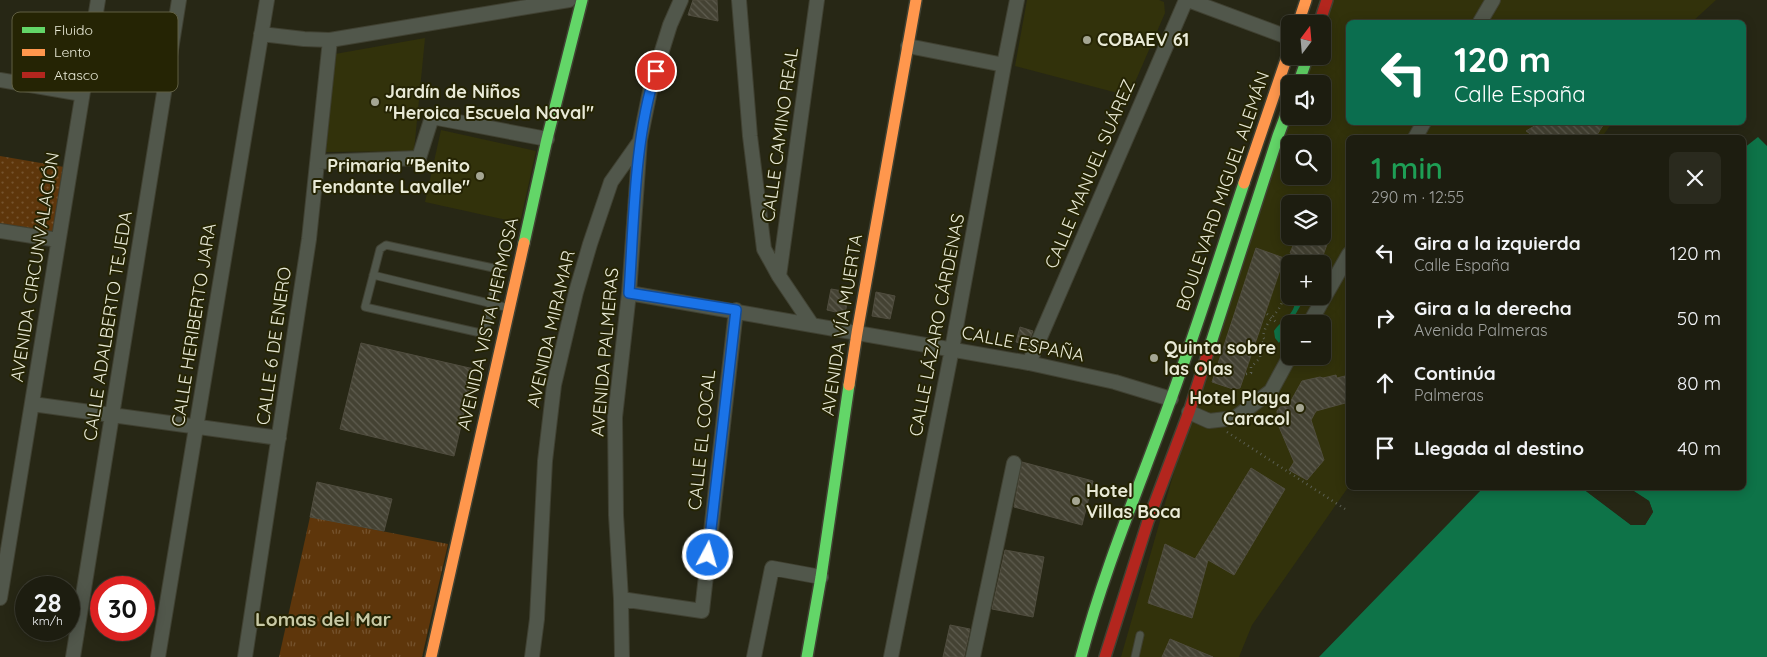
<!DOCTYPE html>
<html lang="es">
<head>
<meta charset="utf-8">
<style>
  body { margin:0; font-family:Quicksand,sans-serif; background:#2a2a1e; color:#f1f3f6; height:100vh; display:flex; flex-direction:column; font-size:19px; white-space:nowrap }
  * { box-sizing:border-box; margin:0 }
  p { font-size:16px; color:#a0a29f }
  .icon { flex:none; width:28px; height:28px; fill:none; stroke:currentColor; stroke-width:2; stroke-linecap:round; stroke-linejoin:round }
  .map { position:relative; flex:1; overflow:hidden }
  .side { position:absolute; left:1346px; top:135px; width:400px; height:355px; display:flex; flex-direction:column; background:#1d1d10; border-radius:8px; box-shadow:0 2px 12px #0003,0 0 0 1px #3b3b30 }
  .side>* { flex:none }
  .top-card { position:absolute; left:1346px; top:20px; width:400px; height:105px; border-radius:8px; box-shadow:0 2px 12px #0003,0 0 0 1px #3b3b30; background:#0b6e4f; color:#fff; overflow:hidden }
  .needle { width:32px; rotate:16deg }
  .tools { position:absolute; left:1281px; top:15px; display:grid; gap:10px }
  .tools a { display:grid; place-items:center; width:50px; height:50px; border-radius:8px; background:#1d1d10; box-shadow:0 2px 12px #0003,0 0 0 1px #3b3b30; font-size:25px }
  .speed { position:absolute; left:15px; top:576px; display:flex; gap:10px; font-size:25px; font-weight:700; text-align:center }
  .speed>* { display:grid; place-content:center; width:65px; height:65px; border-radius:50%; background:#1d1d10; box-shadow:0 2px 12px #0003,0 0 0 1px #3b3b30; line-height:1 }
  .speed small { font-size:12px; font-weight:400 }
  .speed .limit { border:8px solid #d22; background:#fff; color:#111 }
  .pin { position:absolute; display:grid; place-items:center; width:42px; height:42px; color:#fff; margin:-21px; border:2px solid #fff; border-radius:50%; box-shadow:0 1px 5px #0007 }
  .me { position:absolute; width:55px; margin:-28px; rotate:6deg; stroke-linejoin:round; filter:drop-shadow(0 0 4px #0008) }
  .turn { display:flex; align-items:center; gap:18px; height:105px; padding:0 25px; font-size:22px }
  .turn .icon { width:65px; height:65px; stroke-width:2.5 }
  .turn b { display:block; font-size:35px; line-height:42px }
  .round { display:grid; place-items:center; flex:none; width:52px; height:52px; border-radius:8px; background:#2a2a1e }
  .head { display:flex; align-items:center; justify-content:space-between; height:85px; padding:0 25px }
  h1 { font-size:30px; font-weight:600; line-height:38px; color:#1e9e55 }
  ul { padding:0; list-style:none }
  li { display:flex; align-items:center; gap:15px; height:65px; padding:0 25px }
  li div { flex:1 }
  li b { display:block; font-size:19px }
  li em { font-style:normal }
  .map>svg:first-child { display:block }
</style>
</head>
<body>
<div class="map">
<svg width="1767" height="657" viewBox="0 0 1767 657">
  <defs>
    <pattern id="grass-tufts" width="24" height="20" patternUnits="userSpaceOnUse" patternTransform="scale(1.25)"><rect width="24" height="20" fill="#5e360b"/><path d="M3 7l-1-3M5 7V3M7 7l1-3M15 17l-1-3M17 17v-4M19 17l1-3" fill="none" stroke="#75532e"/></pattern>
    <pattern id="park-dots" width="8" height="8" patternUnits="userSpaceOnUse" patternTransform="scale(1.25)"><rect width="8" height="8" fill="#5e360b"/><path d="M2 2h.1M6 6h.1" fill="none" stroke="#75532e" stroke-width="1.8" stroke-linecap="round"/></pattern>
    <pattern id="building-back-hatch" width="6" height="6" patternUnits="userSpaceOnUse" patternTransform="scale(1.25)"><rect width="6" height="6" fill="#444233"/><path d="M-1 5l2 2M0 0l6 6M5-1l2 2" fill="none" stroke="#5f5d50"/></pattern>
  </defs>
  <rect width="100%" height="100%" fill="#272715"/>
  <!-- built -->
  <path fill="#32320b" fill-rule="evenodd" d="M1027,0h132l5,2 1,11 -36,83 -114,-30z
    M1329,0h387l-24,22h-343v100l263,1 -10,14 -253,1v348l-97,139 -13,32h-118l65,-227 104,-314h32v-32h-21l9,-28h12v-32zM1290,144h32v32h-32zM1290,204h32v32h-32zM1290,264h32v32h-32zM1290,324h32v32h-32z
    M425,38l-11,113 -88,1 9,-98z
    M441,130l95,21 -16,72 -95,-21z"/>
  <!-- grass -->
  <path fill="url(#grass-tufts)" d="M310,517l138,27 -26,113h-143z"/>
  <!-- park -->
  <path fill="url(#park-dots)" d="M0,156l70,12 -12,72 -58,-9z"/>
  <!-- water -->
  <path fill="#0e7348" d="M1758,137l9,9v511h-448l164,-169h99l49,37h14l8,-13 -4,-11 -20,-13h115v-340z
    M1295,296h11l-27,47 -4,-5 -1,-7c8,-12 23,-16 21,-35z"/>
  <!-- pier -->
  <path fill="#272715" d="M1582,488h4l46,34h12l7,-10 -4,-9 -21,-15h3l20,13 4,11 -8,13h-14z"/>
  <!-- building -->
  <path fill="url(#building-back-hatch)" stroke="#504d3f" d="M693,0h24l1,21 -30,-6z
    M1541,122h64l-10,16h-59l-10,-7z
    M1297,236h33l-10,28 -30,-11z
    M1256,248l28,10 -44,130 -7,1 -21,-7z
    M831,289l18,3 -4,22 -18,-4z
    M876,292l19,4 -5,23 -18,-3z
    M1020,327l13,4 -6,15 -11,-4z
    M361,343l113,26 -20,87 -114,-27z
    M1336,375l1,3 12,-3v27l-33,9 -5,9 13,40 -17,20 -18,-10 5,-8 -17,-40 1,-2 -1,-9 3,-4 8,-1 14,-25 18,-4 3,1z
    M1022,462l71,19 -11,44 -68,-18z
    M1251,468l34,21 -51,86 -26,-15 -16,58 -44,-15 17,-59 30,15z
    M317,482l75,17 -8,32 -74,-14z
    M1005,550l39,7 -11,60 -41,-8z
    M950,625l20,4 -6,28h-21z
    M1170,639l43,18h-51z"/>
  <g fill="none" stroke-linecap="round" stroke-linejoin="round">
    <defs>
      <path id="lane" d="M386,245l112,24 -13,65 -120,-27 15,-58z
        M373,275l136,33
        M1135,657l5,-22"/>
      <path id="street" d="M739,0l11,136 14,113 15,27 33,49
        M1188,0l102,38
        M1480,22l13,-22
        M261,34l43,5 26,1 239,-40
        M908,46l96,19
        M0,80l82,14
        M1415,138l9,-16
        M318,162l101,-4 13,-41 115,22
        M0,231l58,9
        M779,276l38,-276
        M629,293l400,70 86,19 56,17
        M1309,324l40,-70
        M1029,363l157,-363
        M32,404l247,34
        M1189,412l20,9 26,-3 36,-27 19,-35
        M0,598l98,-598
        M621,599l81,12 34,-301
        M73,657l106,-657
        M158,657l109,-657
        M245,657l64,-418 21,-199
        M532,657l5,-38 8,-158 9,-76 22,-93 14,-48 21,-62 29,-41
        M622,657l-1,-58 -5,-84 -1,-98 14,-124 11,-153 11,-54 19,-61 11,-25
        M754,657l18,-89 49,9
        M891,657l61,-308 52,-284 13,-65
        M973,657l41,-194"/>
      <path id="fast" d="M1298,84l10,-28
        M524,243l23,-104 35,-139
        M1209,349l69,-213 12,-32
        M807,657l14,-80 28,-192
        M1081,657c23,-88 59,-172 90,-258 26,-72 49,-144 73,-216"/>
      <path id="slow" d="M1298,24l8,-24
        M1244,183l46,-135
        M849,385l8,-52 59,-333
        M431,657l93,-414"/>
      <path id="jam" d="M1319,24l8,-24
        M1105,657l43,-136 41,-109 20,-63"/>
    </defs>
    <!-- lane casing -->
    <use href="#lane" stroke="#404132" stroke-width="9"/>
    <!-- street casing -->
    <use href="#street" stroke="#404132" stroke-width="16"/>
    <!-- fast casing -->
    <use href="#fast" stroke="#404132" stroke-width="14"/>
    <!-- slow casing -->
    <use href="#slow" stroke="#404132" stroke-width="14"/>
    <!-- jam casing -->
    <use href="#jam" stroke="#404132" stroke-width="14"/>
    <!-- path -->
    <path stroke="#5b5f53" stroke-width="2.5" stroke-dasharray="1 4" stroke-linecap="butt" d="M1282,285l6,3
      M1267,314l9,8
      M1246,374l5,-1v-6l9,-9 1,-14 4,-4 -2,-3c3,-24 29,-26 17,-57
      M1227,432l118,77"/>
    <!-- lane -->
    <use href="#lane" stroke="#51574b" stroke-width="7"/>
    <!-- street -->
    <use href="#street" stroke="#51574b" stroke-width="14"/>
    <!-- fast -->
    <use href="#fast" stroke="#63d668" stroke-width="11"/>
    <!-- slow -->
    <use href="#slow" stroke="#ff974d" stroke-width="11"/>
    <!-- jam -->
    <use href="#jam" stroke="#b3261e" stroke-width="11"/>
  </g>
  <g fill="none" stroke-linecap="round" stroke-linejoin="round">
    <defs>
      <path id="route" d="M656,71c-22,67 -22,151 -27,222l107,17 -28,245"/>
    </defs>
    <!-- route casing -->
    <use href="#route" stroke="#114b97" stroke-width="12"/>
    <!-- route -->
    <use href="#route" stroke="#1a73e8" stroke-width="9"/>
  </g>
  <!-- markers -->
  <g fill="#a5a693" stroke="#252404" stroke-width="2">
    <circle cx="1087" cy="40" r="5"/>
    <circle cx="375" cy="102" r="5"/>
    <circle cx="480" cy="176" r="5"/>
    <circle cx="1154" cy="358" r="5"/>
    <circle cx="1300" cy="408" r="5"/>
    <circle cx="1076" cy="501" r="5"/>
  </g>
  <g text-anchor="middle" stroke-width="4" stroke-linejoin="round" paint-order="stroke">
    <!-- poi labels -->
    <g font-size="18" font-weight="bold" fill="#e9ead7" stroke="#252404" text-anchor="start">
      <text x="1097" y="46">COBAEV 61</text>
      <text x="385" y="98">Jardín de Niños<tspan x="385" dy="21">"Heroica Escuela Naval"</tspan></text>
      <text x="470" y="172" text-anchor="end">Primaria "Benito<tspan x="470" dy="21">Fendante Lavalle"</tspan></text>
      <text x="1164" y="354">Quinta sobre<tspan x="1164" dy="21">las Olas</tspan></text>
      <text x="1290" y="404" text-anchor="end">Hotel Playa<tspan x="1290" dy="21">Caracol</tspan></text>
      <text x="1086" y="497">Hotel<tspan x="1086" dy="21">Villas Boca</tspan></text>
    </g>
    <!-- street labels -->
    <g font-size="18" fill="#e9ead7" stroke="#252404">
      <text transform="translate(780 135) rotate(-82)" y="6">CALLE CAMINO REAL</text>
      <text transform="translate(1090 174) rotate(-67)" y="6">CALLE MANUEL SUÁREZ</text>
      <text transform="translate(1223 191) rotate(-71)" y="6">BOULEVARD MIGUEL ALEMÁN</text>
      <text transform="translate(35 267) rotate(-81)" y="6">AVENIDA CIRCUNVALACIÓN</text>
      <text transform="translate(488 324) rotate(-77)" y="6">AVENIDA VISTA HERMOSA</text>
      <text transform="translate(194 325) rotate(-81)" y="6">CALLE HERIBERTO JARA</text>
      <text transform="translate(842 325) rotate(-81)" y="6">AVENIDA VÍA MUERTA</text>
      <text transform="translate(937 325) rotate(-79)" y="6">CALLE LÁZARO CÁRDENAS</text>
      <text transform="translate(108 326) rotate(-81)" y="6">CALLE ADALBERTO TEJEDA</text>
      <text transform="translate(551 329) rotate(-77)" y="6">AVENIDA MIRAMAR</text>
      <text transform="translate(1023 344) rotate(11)" y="6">CALLE ESPAÑA</text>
      <text transform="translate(274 346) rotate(-82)" y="6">CALLE 6 DE ENERO</text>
      <text transform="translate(605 352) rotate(-85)" y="6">AVENIDA PALMERAS</text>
      <text transform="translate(702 440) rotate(-84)" y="6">CALLE EL COCAL</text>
    </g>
    <!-- neighbourhood labels -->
    <g font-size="19" font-weight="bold" fill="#c8c9a5" stroke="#252404">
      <text x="323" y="626">Lomas del Mar</text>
    </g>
  </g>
  <!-- legend -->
  <rect x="12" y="12" width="166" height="80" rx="8" fill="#252404" stroke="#605f43" stroke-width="1"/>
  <rect x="22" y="27" width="23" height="6" fill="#63d668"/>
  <rect x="22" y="49" width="23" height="7" fill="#ff974d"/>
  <rect x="22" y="72" width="23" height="6" fill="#b3261e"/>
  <g font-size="14" fill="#e9ead7">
    <text x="54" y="35">Fluido</text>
    <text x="54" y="57">Lento</text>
    <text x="54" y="80">Atasco</text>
  </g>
</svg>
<div class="tools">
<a><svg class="needle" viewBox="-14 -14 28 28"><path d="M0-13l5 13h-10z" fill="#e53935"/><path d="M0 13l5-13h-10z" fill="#a0a29f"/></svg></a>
<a><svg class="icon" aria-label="sound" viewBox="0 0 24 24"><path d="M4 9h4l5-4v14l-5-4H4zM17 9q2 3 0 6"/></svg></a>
<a><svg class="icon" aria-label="search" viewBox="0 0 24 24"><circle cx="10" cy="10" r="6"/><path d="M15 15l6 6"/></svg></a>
<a><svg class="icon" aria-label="layers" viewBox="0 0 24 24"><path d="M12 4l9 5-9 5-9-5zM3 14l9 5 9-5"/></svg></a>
<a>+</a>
<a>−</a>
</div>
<div class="speed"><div>28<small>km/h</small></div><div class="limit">30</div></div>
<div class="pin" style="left:656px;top:71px;background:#d93025"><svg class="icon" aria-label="arrive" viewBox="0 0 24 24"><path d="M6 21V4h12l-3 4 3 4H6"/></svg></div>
<svg class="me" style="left:708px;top:555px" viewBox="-20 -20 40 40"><circle r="17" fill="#1a73e8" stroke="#fff" stroke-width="3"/><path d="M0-11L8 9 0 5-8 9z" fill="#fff"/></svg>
<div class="top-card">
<div class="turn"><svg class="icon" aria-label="left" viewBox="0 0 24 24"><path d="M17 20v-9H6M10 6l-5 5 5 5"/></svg><div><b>120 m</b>Calle España</div></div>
</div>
<section class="side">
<div class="head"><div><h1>1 min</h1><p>290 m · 12:55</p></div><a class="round"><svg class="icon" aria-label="close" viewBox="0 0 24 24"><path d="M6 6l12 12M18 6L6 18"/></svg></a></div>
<ul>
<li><svg class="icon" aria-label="left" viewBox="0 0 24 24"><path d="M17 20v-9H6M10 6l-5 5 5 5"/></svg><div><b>Gira a la izquierda</b><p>Calle España</p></div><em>120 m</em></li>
<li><svg class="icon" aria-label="right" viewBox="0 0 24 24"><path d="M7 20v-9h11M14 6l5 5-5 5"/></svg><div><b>Gira a la derecha</b><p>Avenida Palmeras</p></div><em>50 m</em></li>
<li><svg class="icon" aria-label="ahead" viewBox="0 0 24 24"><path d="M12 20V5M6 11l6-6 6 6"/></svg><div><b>Continúa</b><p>Palmeras</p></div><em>80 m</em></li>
<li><svg class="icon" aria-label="arrive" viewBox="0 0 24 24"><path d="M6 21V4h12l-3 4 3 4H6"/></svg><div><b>Llegada al destino</b></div><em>40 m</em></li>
</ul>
</section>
</div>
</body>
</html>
